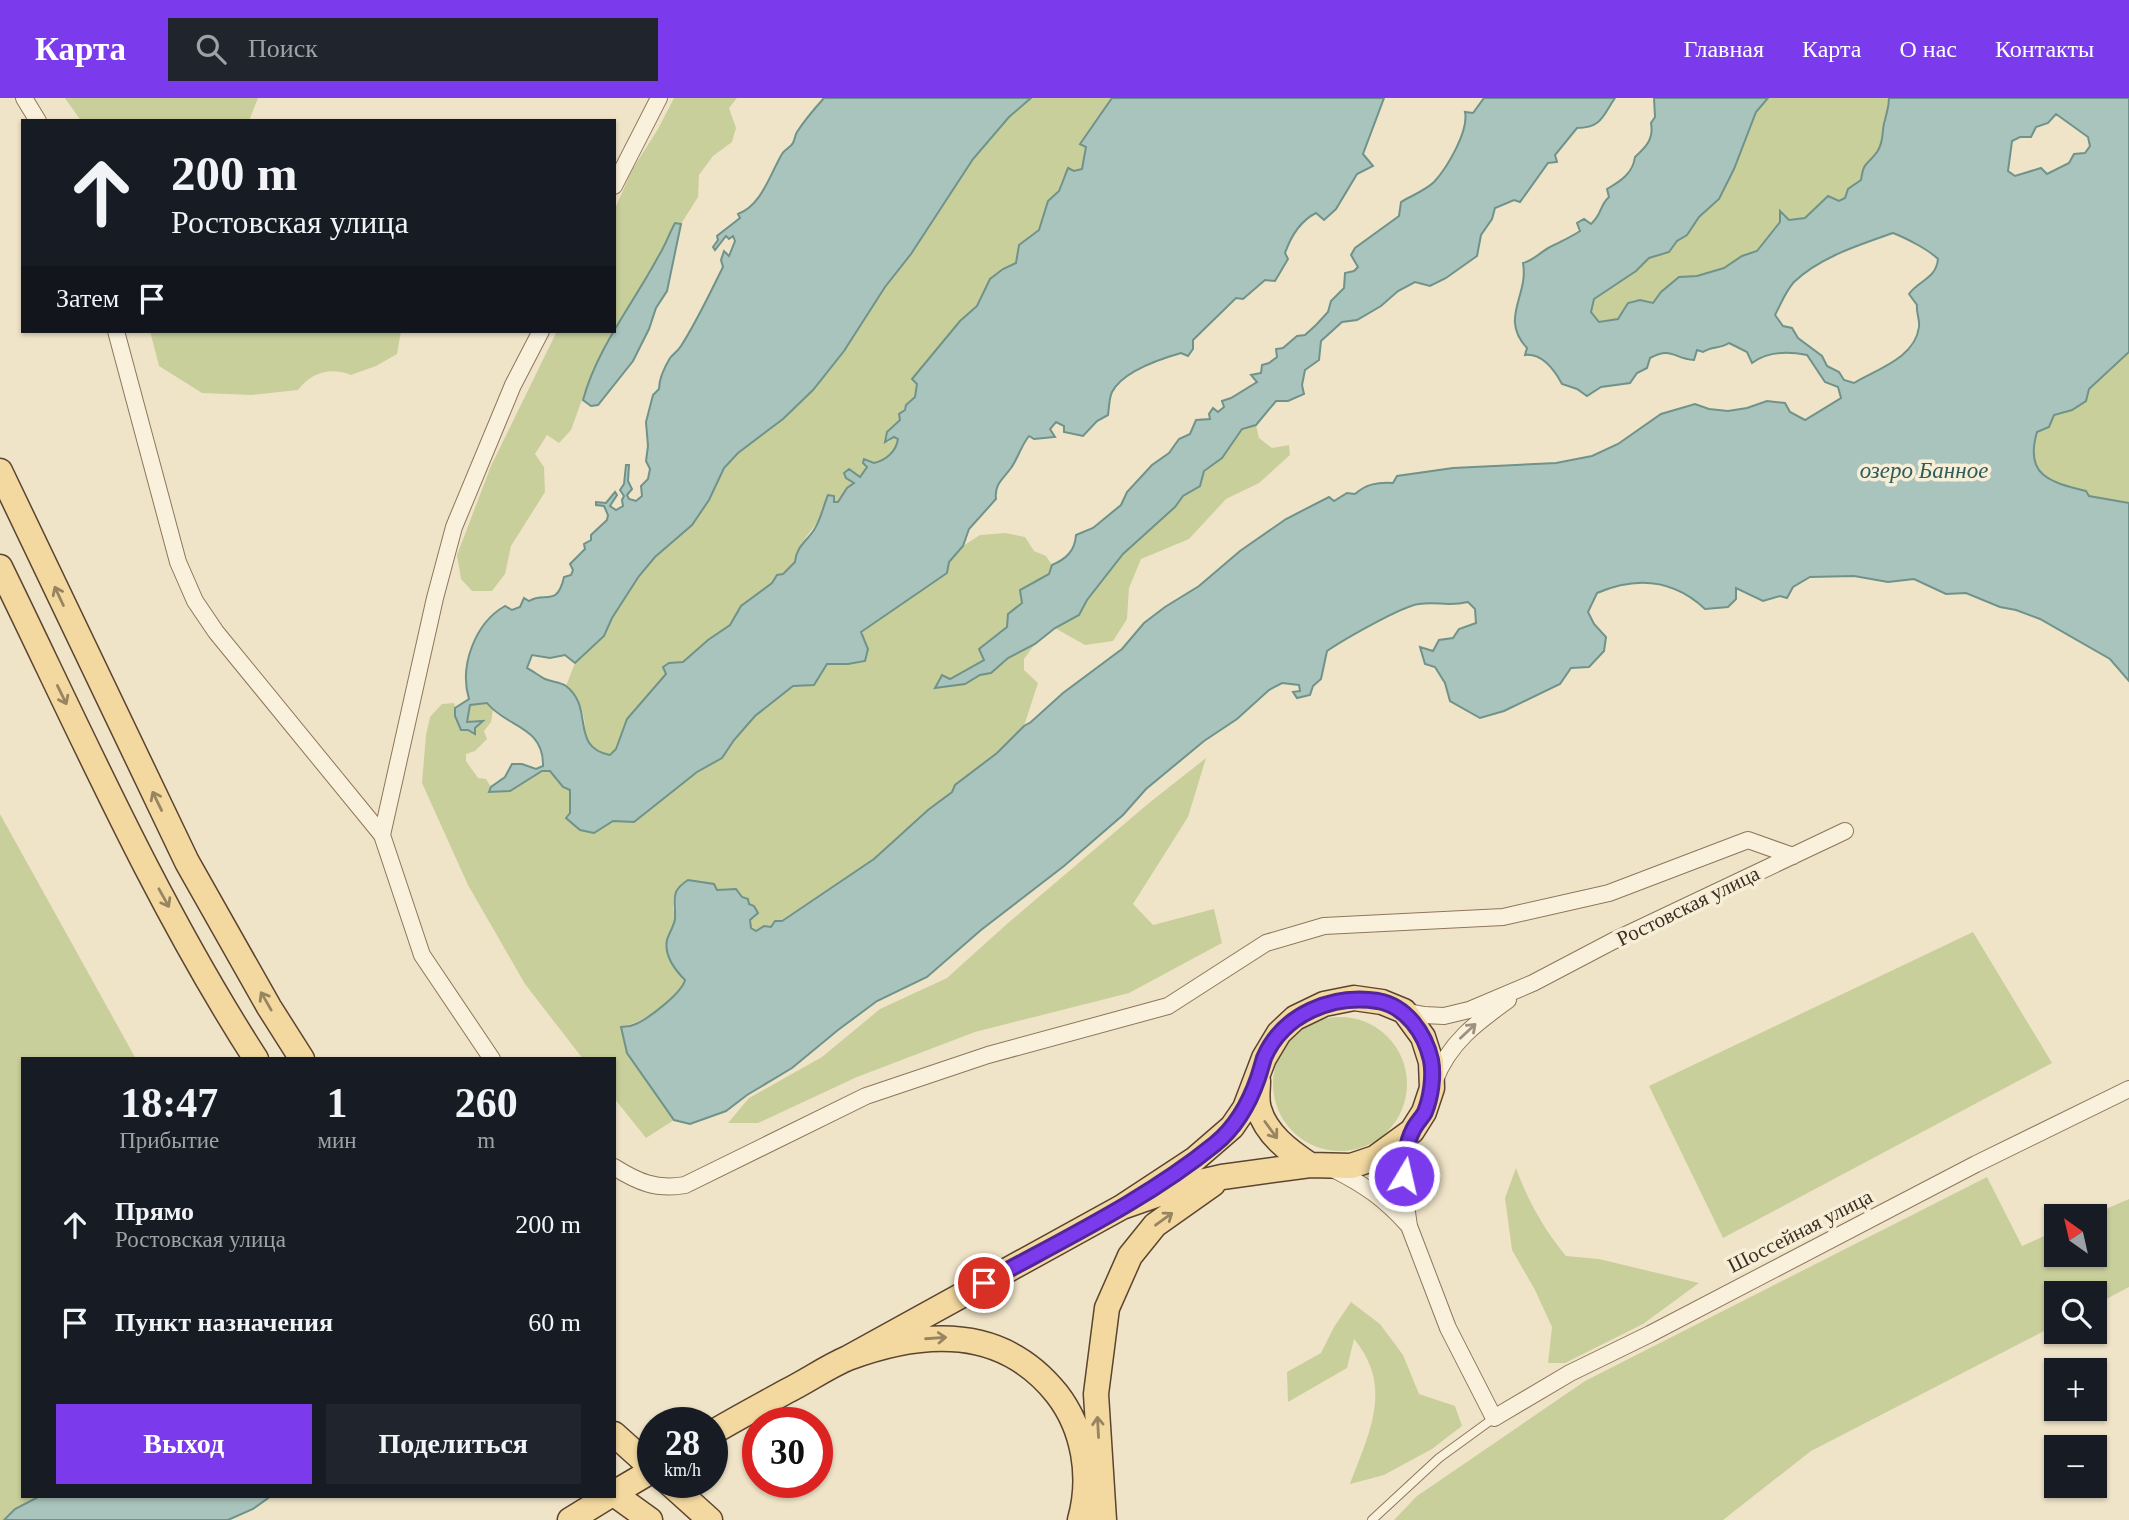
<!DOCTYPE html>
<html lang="ru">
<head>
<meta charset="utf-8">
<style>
  body { margin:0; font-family:Georgia,serif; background:#20242c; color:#f1f3f6; height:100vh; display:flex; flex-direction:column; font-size:26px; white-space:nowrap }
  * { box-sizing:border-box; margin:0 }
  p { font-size:23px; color:#9ea1a6 }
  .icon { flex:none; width:38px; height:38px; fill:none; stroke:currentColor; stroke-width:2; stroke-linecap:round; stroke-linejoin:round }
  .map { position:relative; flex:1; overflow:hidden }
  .side { position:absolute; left:21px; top:959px; width:595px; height:441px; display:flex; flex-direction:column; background:#171b24; border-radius:0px; box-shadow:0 2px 5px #0004 }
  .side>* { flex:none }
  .hud { position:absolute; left:21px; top:21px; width:595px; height:214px; border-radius:0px; box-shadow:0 2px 5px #0004; background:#171b24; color:#f1f3f6; overflow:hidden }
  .needle { width:46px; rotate:326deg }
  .tools { position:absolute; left:2044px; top:1106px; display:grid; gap:14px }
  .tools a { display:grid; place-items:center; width:63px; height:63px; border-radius:0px; background:#171b24; box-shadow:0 2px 5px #0004; font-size:35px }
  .speed { position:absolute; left:637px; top:1309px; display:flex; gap:14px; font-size:35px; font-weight:700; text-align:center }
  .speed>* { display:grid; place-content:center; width:91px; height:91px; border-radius:50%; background:#171b24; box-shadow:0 2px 5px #0004; line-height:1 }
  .speed small { font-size:18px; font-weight:400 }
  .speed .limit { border:10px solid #d22; background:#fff; color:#111 }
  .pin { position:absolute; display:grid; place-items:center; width:60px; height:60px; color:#fff; margin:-30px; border:4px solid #fff; border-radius:50%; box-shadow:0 2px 7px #0007 }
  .me { position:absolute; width:77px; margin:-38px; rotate:9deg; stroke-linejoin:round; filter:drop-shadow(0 0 5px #0008) }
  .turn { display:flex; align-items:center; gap:24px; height:147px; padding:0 35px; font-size:32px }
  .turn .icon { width:91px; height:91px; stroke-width:2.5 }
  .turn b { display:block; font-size:49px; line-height:60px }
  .then { display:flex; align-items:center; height:66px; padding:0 35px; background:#0003; gap:14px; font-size:26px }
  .eta { display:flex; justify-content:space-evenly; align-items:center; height:119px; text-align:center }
  .eta b { font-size:42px; font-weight:600; line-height:49px }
  .action { display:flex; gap:14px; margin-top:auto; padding:14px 35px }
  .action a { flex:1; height:80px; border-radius:0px; background:#7c3aed; color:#fff; font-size:28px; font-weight:600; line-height:80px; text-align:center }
  .action a+a { background:#20242c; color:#f1f3f6 }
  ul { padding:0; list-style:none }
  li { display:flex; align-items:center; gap:21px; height:98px; padding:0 35px }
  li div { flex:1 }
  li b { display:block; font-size:26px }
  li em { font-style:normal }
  header { display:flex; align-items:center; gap:42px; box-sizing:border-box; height:98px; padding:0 35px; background:#7c3aed; color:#fff }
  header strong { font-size:33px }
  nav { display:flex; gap:38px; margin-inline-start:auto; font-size:24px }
  .search { width:490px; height:63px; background:#20242c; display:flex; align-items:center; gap:18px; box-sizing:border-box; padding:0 24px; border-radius:0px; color:#9ea1a6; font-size:26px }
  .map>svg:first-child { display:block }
</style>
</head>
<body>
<header>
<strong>Карта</strong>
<div class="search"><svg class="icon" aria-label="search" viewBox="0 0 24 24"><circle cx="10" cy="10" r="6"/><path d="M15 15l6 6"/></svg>Поиск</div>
<nav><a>Главная</a><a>Карта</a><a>О нас</a><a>Контакты</a></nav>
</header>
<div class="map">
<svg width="2129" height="1422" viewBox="0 0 2129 1422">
  <rect width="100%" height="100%" fill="#f0e4c8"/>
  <!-- green -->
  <path fill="#c9cf9b" d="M65,0h193l-9,23h-168z
    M674,0h63l-8,10 7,20 -4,14 -19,14 -14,19 -1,22 -17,27 -6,-1 -16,34 -53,89 -19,40 -16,44 -12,13 -12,-8 -12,19 9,13 1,25 -34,54 -6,28 -13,17h-20l-11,-12 -4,-24 34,-89 66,-135h57v-120l18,-41 26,-41z
    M1031,0h81l-32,46 6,3 -4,23 -8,1 -6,-3 -7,14 -2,9 -11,10 -9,29 -20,15 -3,18 -13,6 -13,10 -13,27 -17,16 -37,42 -3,8 -7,7 4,5 -2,13 -9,8 -6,15 -13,12 -2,10h4l5,-6 4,3c-2,13 -12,21 -24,24l-5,-3 -9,18 -7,-5 2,10 -8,5 -9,14 -12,-1c-5,26 -30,40 -31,61l-14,12 -4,1 -5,8 -31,23 -11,19 -22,15 -25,22 -7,1 -49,56 -11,30 -6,6c-32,-6 -21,-18 -27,-41 -2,-10 -11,-20 -17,-28l9,-23 29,-27 8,-18 27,-42 17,-19 36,-32 17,-25 15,-32 17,-17 42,-32 30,-29 31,-39 41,-64 26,-33 62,-95 36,-42z
    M1768,0h121c0,9 -2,13 -4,22 -4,11 0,21 -8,32 -10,14 -13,8 -16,28l-13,9 -2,9 -30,10 -11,10 -25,4 -23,29 -15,5 -18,12 -27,8 -18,1 -18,15 -8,11 -13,-3 -12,3 -10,16 -19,3 -8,-10 3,-13 42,-28 13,-13 20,-6 8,-11 10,-6 12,-18 20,-18 37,-87z
    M150,233h251l-4,23 -21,12 -25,9c-21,-8 -39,-3 -53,15l-46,5 -50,-2 -43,-27z
    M2129,254v151l-40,-7 -43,-17 -13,-16 -1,-15 5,-16 17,-17 18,-5 17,-21z
    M1256,327l3,13 13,10 17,-3 1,10 -31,28 -33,16 -37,40 -48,20 -12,29 -2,31 -14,22 -28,4 -30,-17 24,-13 8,-15 36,-46 52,-47 8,-11 17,-10 4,-15 18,-13 20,-29z
    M1005,435l20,4 9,14 12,5 6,9 -2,9 -30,16 2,13 -14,11 -1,13 -11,9 -12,24 -49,27 30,-3 15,-9 11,-2 17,-15 27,-14 -11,15v11l14,13 -14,43 -27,27 -42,32 -3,6 -24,19 -54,49 -103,68 -15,4 -5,-3 -1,-8 8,-7 -4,-7 -5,-2 -13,-15 -62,5 -1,13 2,13 -8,22 9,28 9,10c-4,20 -45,44 -64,47l6,26 47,67 -28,18 -32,-40v-39h-31l-58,-75 -57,-99 -46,-102 4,-48 4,-18 12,-13 12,-1c5,18 1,21 21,30v-5l6,-6h-14l3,-18 17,-2 6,8 -2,12 -7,9 3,8 -12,12 -9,3v7l12,17 8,1 5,8 -1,5 20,-1 32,-20h8l13,16 7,3v23l24,20 19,-12 21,1 63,-50 25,-14 12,-18 21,-24 38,-30 21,-1 12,-21h22l13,-32 86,-59 2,-11 14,-16 17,-11z
    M1206,660l-18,59 -55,87 20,21 61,-16 8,34 -93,50 -154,39 -118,45 -99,46h-30l21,-25 73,-41 58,-48 67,-31 61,-55 141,-120z
    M0,716l136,245h-113v437h17l-25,13 -11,11h-4z
    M1973,834l79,131 -329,175 -74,-152z
    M1273 986a67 67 0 1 1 134 0a67 67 0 1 1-134 0Z
    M1516,1070c12,33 27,60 50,88l33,3 100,24 -56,41 -78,39h-17l4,-36 -17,-37 -23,-40 -7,-52z
    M1987,1079l35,69 34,-15v24h39v-39h-5l39,-17v88l-34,18v-12h-39v32l-245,126 -88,69h-329l23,-24 168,-115z
    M1351,1204l29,22 23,31 16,39 36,12 7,20 -30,23 -48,26 -34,9c19,-51 44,-97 4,-145l-7,29 -59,34 -1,-30 34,-19 13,-26z"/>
  <!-- water -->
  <path fill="#a9c4bc" stroke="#6f938a" stroke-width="2" fill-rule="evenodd" d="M824,0h207l-22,19 -36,42 -62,95 -26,33 -41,64 -31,39 -30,29 -45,34 -14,15 -15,32 -17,25 -37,32 -16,19 -27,42 -8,18 -29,27 -10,-8 -15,3 -18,-3 -5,13c6,3 12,8 18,11 7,3 16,3 21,7 29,22 3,61 44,69l6,-6 11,-30 39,-45 -3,-7 6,-4 14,-1 25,-22 22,-15 11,-19 31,-23 5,-8 6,-1 12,-12c1,-15 11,-20 19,-32 7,-11 9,-23 14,-35l6,1v6h4l9,-14 7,-5 -8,-5 -2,-5 5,-4 11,8 7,-10 -4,-4 1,-4 10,4c12,-3 22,-11 24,-24l-4,-2 -9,5 2,-10 13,-12 -1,-6 6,-4 1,-5 9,-8 2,-13 -5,-5 48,-58 17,-15 13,-27 13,-10 13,-6 3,-18 20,-15 9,-29 11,-10 9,-23 6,3 8,-2 4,-22 -6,-3 32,-46h272l-21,56 10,12 -16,8 -21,35 -12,11 -8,-7c-16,8 -25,23 -31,40l3,6 -13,22 -10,-1 -22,19 -7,-1 -43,42v9l-5,7 -7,-3c-21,6 -58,18 -69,39 -3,6 -3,17 -4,23l-11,6 -14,15 -19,-4v-6l-8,-4 -6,7 5,8 -21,2 -5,-3c-8,10 -11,22 -18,32 -7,10 -17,16 -15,31l-27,30 -6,17 -14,16 -2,11 -86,59 7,17 -3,12 -17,3h-21l-13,21 -21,1 -38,30 -21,24 -12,18 -25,14 -63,50 -21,-1 -19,12 -14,-3 -14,-12 4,-5v-23l-7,-3 -13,-16h-8l-32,20 -21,1 2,-5 14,-10 7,-13h10l14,5 7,-3c1,-40 -36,-38 -56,-63l-17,2 -3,17 16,-1 -8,7v6l-7,-4h-7l-6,-14v-8l14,-9c-10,-33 6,-76 36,-93l7,4 8,-3 4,-9 5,3c16,-10 28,7 35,-24l7,-2 2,-5 -3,-6 15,-15 -1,-5 7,-4v-5l16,-15 1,-5 -4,-9 -8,-1v-3l10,1 9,-11 2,3 -7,11 6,4 7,-4 -1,-6 2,-4 -4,-6 4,-6 2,-19h3l-1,16 4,8 -5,6 2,4 7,2 6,-5 -1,-10 7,-7 2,-10 -4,-8 2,-15 -2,-24 7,-27 6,-6c0,-11 5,-21 11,-31 3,-4 8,-7 11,-12 16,-25 29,-53 42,-79l-2,-7 3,-9 5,5 6,-15 -2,-5 -4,3 -3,-3 -11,14 -2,-3 5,-7 -1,-4 23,-18 -2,-4c24,-9 32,-40 44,-60 3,-5 9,-7 11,-11 2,-4 2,-8 4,-11 7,-11 18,-24 27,-34z
    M1484,0h131c-12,17 -13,30 -38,30l-22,27 2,7 -9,1 -28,39 -6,-2 -19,8 -3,11 -11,16 -4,21 -31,22 -16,8 -15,-4 -17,9 -17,15 -24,14 -15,2 -21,19 -2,19 -14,10 -3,15 2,9 -16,7h-12l-20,24 -14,4 -20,29 -18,13 -4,15 -17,10 -8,11 -52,47 -36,46 -8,15 -24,13 -20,16 -27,14 -17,15 -11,2 -15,9 -30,4 7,-13 8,4 34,-19 -5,-11 28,-22 1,-13 14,-11 -2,-13 29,-16 3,-9c14,-6 23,-14 24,-30l17,-7 28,-23 6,-13 25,-27 17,-12 10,-14 11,-5 6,-14 14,-1 -1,-5 4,-6 5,4 6,-5 -2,-6 9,-3 26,-16 -6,-7 10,-2 1,-8 7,-2 8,-6 -1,-8 7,-1 14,-12 8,-1 11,-10 12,-13 3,-11 13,-13 1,-15 9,-2 4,-4 -7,-12 4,-7 44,-32 2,-14c10,-6 25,-12 33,-20 13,-14 35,-51 31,-70l8,1z
    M1654,0h114l-12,14 -22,57 -15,30 -20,18 -12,18 -10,6 -8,11 -20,6 -13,13 -42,28 -3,13 8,10 19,-3 10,-16 12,-3 13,3 8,-11 18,-15 18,-1 27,-8 18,-12 15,-5 23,-29v-11l9,9 16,-2 23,-22 11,5 6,-3 3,-9 13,-9c3,-20 6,-14 16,-28 8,-12 4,-21 8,-32 2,-9 4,-13 4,-22h240v254l-40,37 -3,12 -14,9 -18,5 -5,12 -12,5c-13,44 13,50 49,59l3,5 40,7v178l-19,-22 -70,-40 -24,-9 -16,-3 -34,-14 -20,1 -32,-15 -26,3 -34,-6 -44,1 -17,10 -6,11 -7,-2 -17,5 -27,-13v11l-8,8 -23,2c-32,-30 -68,-33 -108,-16l-9,19 6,12 12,13 -2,14 -15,16 -18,1 -11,16 -56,27 -24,7 -30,-17 -5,-18 -10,-16 -10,-3 -5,-17 13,4 6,-11 14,-2 6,-9 17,-6 -1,-14 -7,-7c-21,5 -31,-1 -49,2 -17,2 -76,36 -92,47l-6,28 -8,7 -3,9 -13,3 -4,-6 7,-1 -1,-6 -17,-2 -13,7 -32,29 -33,22 -58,48 -23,26 -59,51 -83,64 -54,47 -50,24 -39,29 -46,38 -45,27 -21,16 -36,13 -16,-4 -47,-67 -6,-26c4,-1 8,0 12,-2 13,-4 49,-32 52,-45 -10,-10 -21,-25 -18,-40 2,-7 7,-14 8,-21 1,-19 -6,-27 13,-39l26,4 3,6 19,-1 6,8 6,2 1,5 5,2 4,7 -8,7 1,8 5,3 8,-5 7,1 4,-6h7l9,-6 83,-56 54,-49 24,-18 3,-7 42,-32 27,-27 7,-4 32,-29 59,-44 22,-26 21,-16 34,-21 41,-35 46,-32 43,-22 5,4 13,-8 8,1c11,-10 23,-12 38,-11l4,-7 56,-8 103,-5 36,-7 26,-12 43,-30 34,-10 14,5 19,2 19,-3 20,-7 18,2 5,9 15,8 36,-22 -3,-11 -13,-5 -18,-27c-20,-4 -39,-4 -55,8l-5,-11 -18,-9c-9,6 -17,3 -26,9l-6,-2 -3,10c-20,-1 -22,-14 -44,-2l-3,10 -10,5 -7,10 -29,4 -14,9 -10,-7 -15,-5c-7,-13 -19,-31 -37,-29l2,-7c-28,-30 2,-52 -4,-85 12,-3 19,-13 31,-18 10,-5 17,-8 26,-14l-3,-8 7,-4 7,5c12,-11 8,-18 18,-27l-2,-8c14,-8 26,-16 28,-32 11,-10 19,-18 16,-34l4,-6zM2056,16l32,23 2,9 -5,7 -11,1 -5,9 -22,11 -6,-6 -26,8 -7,-5 4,-30 8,-4h11l5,-10 12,-4zM1893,135c13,5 36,17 45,26 -2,20 -19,21 -29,35l8,11c-1,8 3,14 2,22 -4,31 -42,42 -65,56l-10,-3 -5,-8 -12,-6 -5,-10 -24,-18 -6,-10 -9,-2 -8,-11c6,-11 10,-23 19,-33 26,-25 65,-37 99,-49z
    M675,125l6,1 -14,67 -11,17 -7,21 -16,32 -35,44 -7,1 -8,-6c14,-52 50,-96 75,-143 7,-11 11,-23 17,-34z
    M40,1398h231l-18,13 -25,11h-224l11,-11z"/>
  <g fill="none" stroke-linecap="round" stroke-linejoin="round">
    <defs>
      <path id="lane" d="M1372,1422l67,-62 55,-40"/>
      <path id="street" d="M24,0l14,23
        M614,88l45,-88
        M116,233l62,231 17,39 21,31 166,203
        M1404,913l20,4 20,1 25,-6 64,-27 80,-42 232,-110
        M492,961l-70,-104 -40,-120 53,-237 19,-71 59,-142 28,-54
        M1435,982c14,-37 41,-57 73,-80
        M1412,1033l-7,30 -1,31 5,34 39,102 46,90 76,-45 80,-39 326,-170 153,-75
        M614,1069c24,15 42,23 71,18l181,-89 122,-41 180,-49 98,-63 58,-17 179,-9 106,-24 139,-53 45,16
        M1333,1071c32,16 52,30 76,57"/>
      <path id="primary" d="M0,373l187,391 82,145 33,52
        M0,469c81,166 156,337 256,492
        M1258,983c0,9 -2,19 1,28 7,25 30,42 51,56
        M846,1261l276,-152 73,-48 37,-32 13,-19 19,-50 15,-25 16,-15 29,-14 30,-6 28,4 22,9 19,26 8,25 1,26 -8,24 -12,19 -37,27 -24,8 -41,-1 -88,12 -43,10 -57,20
        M712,1335c25,-15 50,-28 75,-42 20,-10 40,-24 61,-33 75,-28 154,-33 209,36 27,35 35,83 23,126
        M614,1336l39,35
        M668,1384l42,38
        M614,1395l39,-23
        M614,1396l36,26
        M570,1422l39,-24
        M1104,1422l-8,-126 11,-86 23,-52 25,-31 58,-41"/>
    </defs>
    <!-- lane casing -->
    <use href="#lane" stroke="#8d765c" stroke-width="10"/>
    <!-- street casing -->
    <use href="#street" stroke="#8d765c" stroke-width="18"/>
    <!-- primary casing -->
    <use href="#primary" stroke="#5b4430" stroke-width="27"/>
    <!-- lane -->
    <use href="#lane" stroke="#faf1dc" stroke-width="8"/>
    <!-- street -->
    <use href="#street" stroke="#faf1dc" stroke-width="16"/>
    <!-- primary -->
    <use href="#primary" stroke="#f3d9a0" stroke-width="24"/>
  </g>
  <!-- one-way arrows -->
  <defs><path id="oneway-shaft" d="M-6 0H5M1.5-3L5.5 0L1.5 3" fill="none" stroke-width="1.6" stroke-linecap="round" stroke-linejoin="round" transform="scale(1.75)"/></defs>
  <g stroke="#988460">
    <use href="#oneway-shaft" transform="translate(59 498) rotate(-115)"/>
    <use href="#oneway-shaft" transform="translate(62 597) rotate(64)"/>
    <use href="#oneway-shaft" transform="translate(157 703) rotate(-116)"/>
    <use href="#oneway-shaft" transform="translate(164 800) rotate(61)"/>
    <use href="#oneway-shaft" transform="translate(266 903) rotate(-120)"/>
    <use href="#oneway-shaft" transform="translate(1271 1032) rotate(54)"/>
    <use href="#oneway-shaft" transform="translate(1164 1121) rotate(-36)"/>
    <use href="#oneway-shaft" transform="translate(936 1240) rotate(-4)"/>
    <use href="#oneway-shaft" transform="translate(1098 1329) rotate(-93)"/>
  </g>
  <use stroke="#9c907e" href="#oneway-shaft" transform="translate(1468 933) rotate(-43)"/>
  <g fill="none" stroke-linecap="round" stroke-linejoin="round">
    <defs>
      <path id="route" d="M984,1185c78,-43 162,-83 231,-139 21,-17 34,-40 43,-66 2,-6 4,-13 6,-20 19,-44 68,-64 114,-57 28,5 47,32 53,59 3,16 0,37 -6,52 -3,6 -9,11 -12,18 -7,13 -8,31 -9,46"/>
    </defs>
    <!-- route casing -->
    <use href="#route" stroke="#51269a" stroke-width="18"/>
    <!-- route -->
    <use href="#route" stroke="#7c3aed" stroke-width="12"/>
  </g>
  <g text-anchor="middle" stroke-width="7" stroke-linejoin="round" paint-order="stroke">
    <!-- street labels -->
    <g font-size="21" fill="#3d2e20" stroke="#f7eed8">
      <text transform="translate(1688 808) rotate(-26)" y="7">Ростовская улица</text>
      <text transform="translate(1800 1133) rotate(-27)" y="7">Шоссейная улица</text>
    </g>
    <!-- water labels -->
    <g font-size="23" font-style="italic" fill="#2f5d5a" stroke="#f7eed8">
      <text x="1924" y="380">озеро Банное</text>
    </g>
  </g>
</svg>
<div class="tools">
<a><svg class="needle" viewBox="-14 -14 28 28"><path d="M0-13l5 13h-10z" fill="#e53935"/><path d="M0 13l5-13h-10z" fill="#9ea1a6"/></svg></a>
<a><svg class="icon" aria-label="search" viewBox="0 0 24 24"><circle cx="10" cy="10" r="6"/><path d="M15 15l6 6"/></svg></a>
<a>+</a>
<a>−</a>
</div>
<div class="speed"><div>28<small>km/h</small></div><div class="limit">30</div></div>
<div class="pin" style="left:984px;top:1185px;background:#d93025"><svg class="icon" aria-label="arrive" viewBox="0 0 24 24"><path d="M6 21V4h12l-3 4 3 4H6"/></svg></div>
<svg class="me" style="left:1404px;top:1078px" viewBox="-20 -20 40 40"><circle r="17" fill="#7c3aed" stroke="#fff" stroke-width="3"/><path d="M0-11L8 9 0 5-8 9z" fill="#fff"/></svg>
<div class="hud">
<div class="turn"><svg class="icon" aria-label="ahead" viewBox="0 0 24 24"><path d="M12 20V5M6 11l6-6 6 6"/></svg><div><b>200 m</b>Ростовская улица</div></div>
<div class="then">Затем<svg class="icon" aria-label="arrive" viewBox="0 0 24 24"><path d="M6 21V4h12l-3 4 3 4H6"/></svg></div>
</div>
<section class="side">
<div class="eta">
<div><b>18:47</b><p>Прибытие</p></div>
<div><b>1</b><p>мин</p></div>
<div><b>260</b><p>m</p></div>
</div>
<ul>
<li><svg class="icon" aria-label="ahead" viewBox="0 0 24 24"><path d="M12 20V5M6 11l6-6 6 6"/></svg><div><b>Прямо</b><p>Ростовская улица</p></div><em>200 m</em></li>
<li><svg class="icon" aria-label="arrive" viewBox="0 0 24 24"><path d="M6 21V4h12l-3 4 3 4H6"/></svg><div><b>Пункт назначения</b></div><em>60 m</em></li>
</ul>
<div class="action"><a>Выход</a><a>Поделиться</a></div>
</section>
</div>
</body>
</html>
